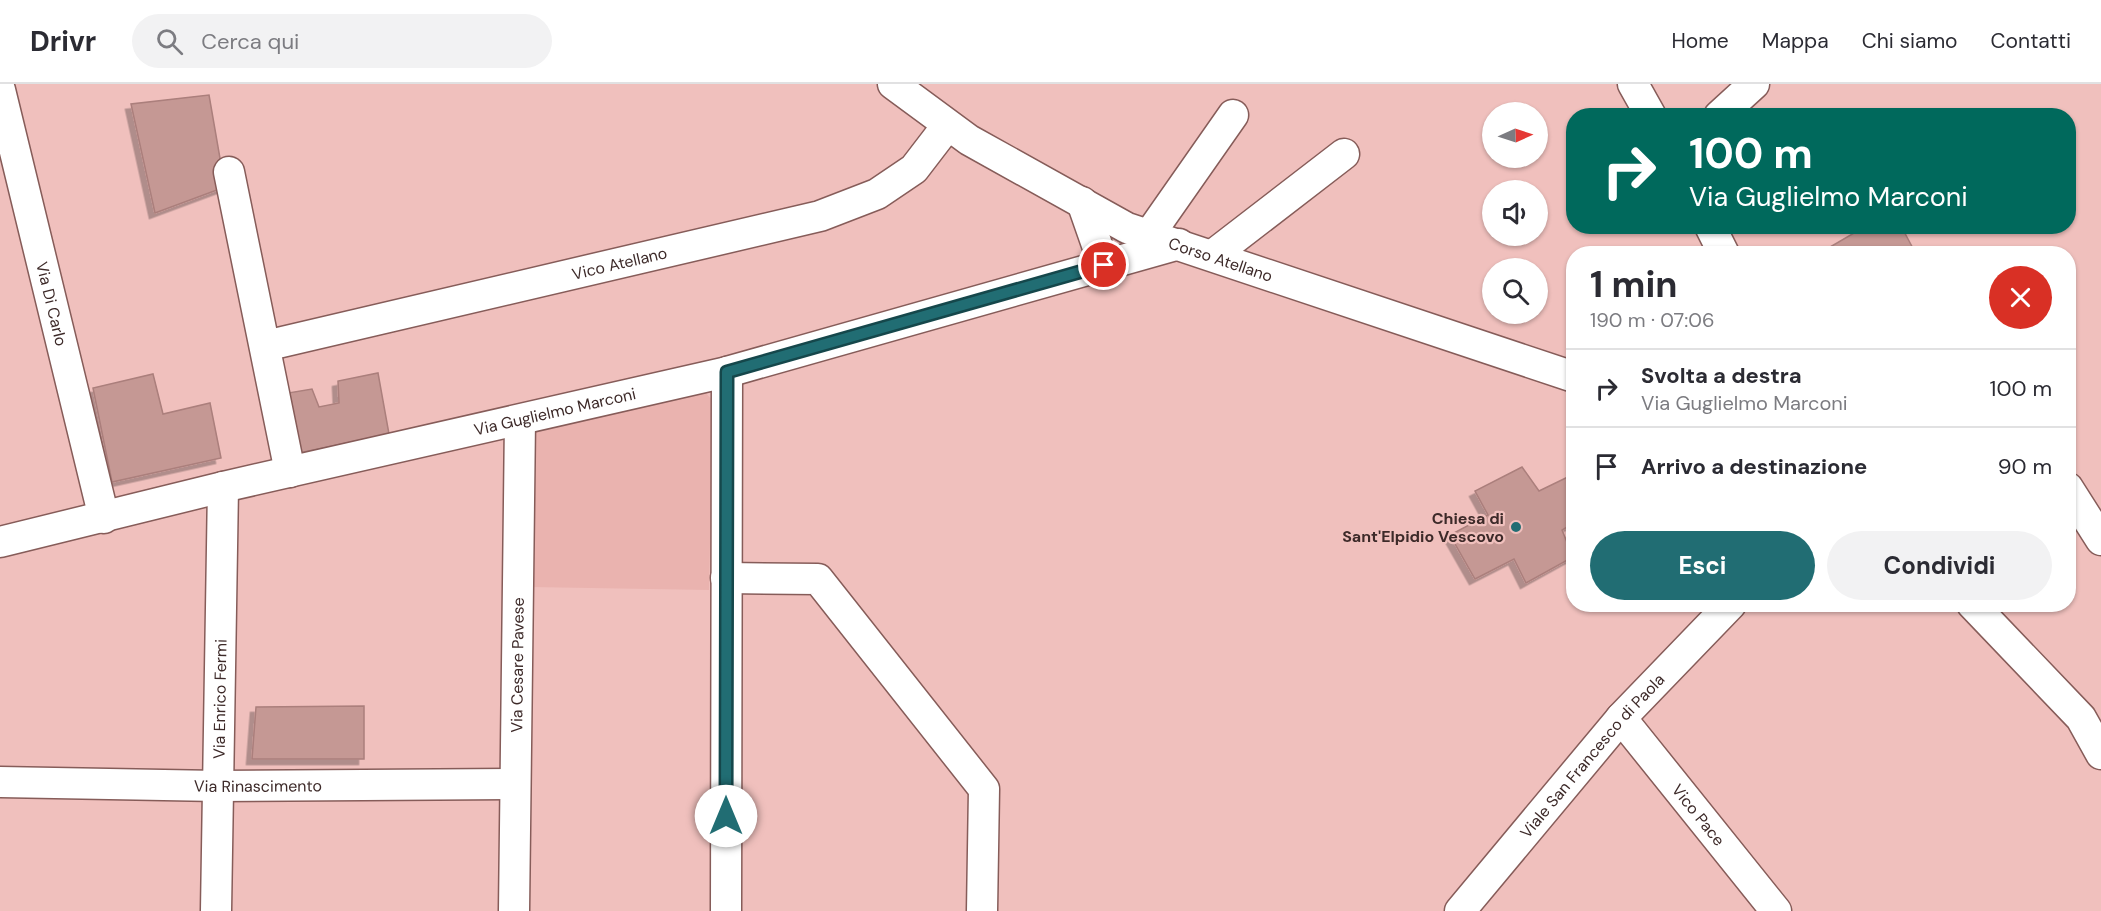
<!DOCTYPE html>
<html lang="it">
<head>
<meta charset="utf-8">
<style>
  body { margin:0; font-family:"DM Sans",sans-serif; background:#f2f2f3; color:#2b2b33; height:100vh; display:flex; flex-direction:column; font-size:22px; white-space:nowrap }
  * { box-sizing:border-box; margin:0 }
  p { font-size:20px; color:#7c7c81 }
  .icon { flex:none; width:33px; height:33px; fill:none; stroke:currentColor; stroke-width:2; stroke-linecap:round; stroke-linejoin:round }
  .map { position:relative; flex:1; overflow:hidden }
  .details { position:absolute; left:1566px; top:162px; width:510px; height:366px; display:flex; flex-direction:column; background:#fff; border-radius:24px; box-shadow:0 2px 4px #0004 }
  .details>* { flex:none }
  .guide { position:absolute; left:1566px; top:24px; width:510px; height:126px; border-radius:24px; box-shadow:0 2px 4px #0004; background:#00695c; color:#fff; overflow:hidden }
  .needle { width:39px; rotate:87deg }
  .fabs { position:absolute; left:1482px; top:18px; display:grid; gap:12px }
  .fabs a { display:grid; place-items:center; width:66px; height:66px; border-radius:50%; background:#fff; box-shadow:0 2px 4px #0004; font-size:30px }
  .pin { position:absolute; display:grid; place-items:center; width:51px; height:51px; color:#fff; margin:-26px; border:3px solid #fff; border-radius:50%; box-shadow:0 2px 6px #0007 }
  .me { position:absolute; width:66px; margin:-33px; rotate:0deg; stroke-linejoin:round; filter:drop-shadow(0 0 4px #0008) }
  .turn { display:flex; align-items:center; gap:21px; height:126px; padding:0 24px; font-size:27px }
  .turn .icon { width:78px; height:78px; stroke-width:2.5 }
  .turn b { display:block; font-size:42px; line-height:51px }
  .round { display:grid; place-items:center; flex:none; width:63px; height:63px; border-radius:32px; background:#f2f2f3 }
  .head { display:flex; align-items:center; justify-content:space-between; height:102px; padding:0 24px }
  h1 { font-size:36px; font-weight:700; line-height:45px }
  .button { display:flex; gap:12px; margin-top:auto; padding:12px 24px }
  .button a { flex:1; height:69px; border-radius:36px; background:#216d73; color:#fff; font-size:24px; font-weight:700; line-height:69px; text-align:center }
  .button a+a { background:#f2f2f3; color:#2b2b33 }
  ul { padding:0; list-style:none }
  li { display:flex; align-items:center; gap:18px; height:78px; padding:0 24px; border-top:2px solid #e1e1e2 }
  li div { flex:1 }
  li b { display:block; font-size:22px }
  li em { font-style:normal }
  header { display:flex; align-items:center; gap:36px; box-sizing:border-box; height:84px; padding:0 30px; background:#fff; border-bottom:2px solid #e1e1e2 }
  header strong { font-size:28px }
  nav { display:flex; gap:33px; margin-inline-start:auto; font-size:21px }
  .search { width:420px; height:54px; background:#f2f2f3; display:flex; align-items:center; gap:15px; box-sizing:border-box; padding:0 21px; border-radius:33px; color:#7c7c81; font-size:22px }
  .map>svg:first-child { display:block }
</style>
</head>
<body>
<header>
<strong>Drivr</strong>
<div class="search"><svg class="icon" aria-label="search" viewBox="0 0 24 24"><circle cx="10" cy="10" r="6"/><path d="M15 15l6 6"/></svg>Cerca qui</div>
<nav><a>Home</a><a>Mappa</a><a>Chi siamo</a><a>Contatti</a></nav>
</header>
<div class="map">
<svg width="2101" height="827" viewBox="0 0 2101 827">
  <defs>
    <filter id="shadow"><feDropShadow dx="-5.5" dy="5.5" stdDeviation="0" flood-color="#0004"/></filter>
  </defs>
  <rect width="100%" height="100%" fill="#f0c0bd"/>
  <!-- built -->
  <path fill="#eab3af" d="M704,307l9,10 -4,189 -179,-3 1,-156z"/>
  <!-- building -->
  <path fill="#c59894" stroke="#ab7f7c" stroke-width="1.5" filter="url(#shadow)" d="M209,11l16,92 -70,26 -24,-109z
    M1866,142h35l15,28h-98z
    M378,289l11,61 -90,19 -11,-60 24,-4 7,18 20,-4 -1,-22z
    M153,290l10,40 47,-11 11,55 -109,24 -19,-94z
    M1522,383l17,24 35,-17v49l-12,7 11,27 -47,26 -12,-24 -39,20 -25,-44 38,-20 -13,-24z
    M364,622v53h-112l4,-52z"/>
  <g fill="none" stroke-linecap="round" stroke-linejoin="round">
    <defs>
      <g id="minor">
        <path id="s1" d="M893,0l76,56 158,88 447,149"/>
        <path d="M1633,0l18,32"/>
        <path id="s2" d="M0,6l104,428"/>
        <path d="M1719,32l35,-32"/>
        <path d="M229,88l61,300"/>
        <path d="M1082,118l22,63"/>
        <path d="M1710,142l14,28"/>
        <path d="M1149,151l84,-120"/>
        <path d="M1213,171l131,-101"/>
        <path id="s3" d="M265,262l555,-130 57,-22 37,-25 33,-43"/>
        <path d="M2068,404l33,52"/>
        <path id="s4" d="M0,458l223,-55 504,-115 452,-128"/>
        <path d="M726,494l92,1 166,210 -2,122"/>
        <path d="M1972,520l109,114 20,36"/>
        <path id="s5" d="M1621,634l155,193"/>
        <path id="s6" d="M0,698l218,4 297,-2"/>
        <path id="s7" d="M216,827l7,-424"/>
        <path id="s8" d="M514,827l6,-491"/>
        <path d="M726,827l1,-539"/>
        <path id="s9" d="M1460,827l161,-193 110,-114"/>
      </g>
    </defs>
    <!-- minor casing -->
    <use href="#minor" stroke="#865c59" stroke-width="33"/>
    <!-- minor -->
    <use href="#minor" stroke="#fff" stroke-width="30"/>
  </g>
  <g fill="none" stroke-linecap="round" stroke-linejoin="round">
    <defs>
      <path id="route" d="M726,732l1,-444 377,-107"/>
    </defs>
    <!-- route casing -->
    <use href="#route" stroke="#15474b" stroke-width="15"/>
    <!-- route -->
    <use href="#route" stroke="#216d73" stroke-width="10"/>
  </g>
  <!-- markers -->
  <circle fill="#216d73" stroke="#f0c0bd" stroke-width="2" cx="1516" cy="443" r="6"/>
  <g text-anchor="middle" stroke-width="4.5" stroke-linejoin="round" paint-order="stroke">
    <!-- street labels -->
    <g font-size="16" fill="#3d2a29" stroke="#f0c0bd">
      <text dy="6" stroke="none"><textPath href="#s1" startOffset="374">Corso Atellano</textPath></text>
      <text dy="6" stroke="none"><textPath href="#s3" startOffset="364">Vico Atellano</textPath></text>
      <text dy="6" stroke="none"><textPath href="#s2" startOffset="220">Via Di Carlo</textPath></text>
      <text dy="6" stroke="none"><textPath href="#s4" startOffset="570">Via Guglielmo Marconi</textPath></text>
      <text dy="6" stroke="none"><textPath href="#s8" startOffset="246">Via Cesare Pavese</textPath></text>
      <text dy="6" stroke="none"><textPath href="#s7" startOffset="212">Via Enrico Fermi</textPath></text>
      <text dy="6" stroke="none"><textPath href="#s9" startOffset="204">Viale San Francesco di Paola</textPath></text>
      <text dy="6" stroke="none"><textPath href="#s6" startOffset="258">Via Rinascimento</textPath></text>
      <text dy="6" stroke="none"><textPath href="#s5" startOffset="124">Vico Pace</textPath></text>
    </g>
    <!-- poi labels -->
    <g font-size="16" font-weight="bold" fill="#3d2a29" stroke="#f0c0bd" text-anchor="end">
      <text x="1504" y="440">Chiesa di<tspan x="1504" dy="18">Sant'Elpidio Vescovo</tspan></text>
    </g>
  </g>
</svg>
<div class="fabs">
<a><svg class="needle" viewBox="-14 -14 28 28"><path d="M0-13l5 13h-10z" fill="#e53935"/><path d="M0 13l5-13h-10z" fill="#7c7c81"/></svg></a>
<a><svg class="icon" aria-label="sound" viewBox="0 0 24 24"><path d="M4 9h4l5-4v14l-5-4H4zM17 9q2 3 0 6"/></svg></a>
<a><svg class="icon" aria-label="search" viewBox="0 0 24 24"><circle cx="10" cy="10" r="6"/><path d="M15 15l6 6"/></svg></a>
</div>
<div class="pin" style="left:1104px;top:181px;background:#d93025"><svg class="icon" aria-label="arrive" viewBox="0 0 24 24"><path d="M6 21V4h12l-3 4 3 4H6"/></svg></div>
<svg class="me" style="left:726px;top:732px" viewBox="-20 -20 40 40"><circle r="19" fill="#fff"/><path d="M0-13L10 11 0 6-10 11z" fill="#216d73"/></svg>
<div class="guide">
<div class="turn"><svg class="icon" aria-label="right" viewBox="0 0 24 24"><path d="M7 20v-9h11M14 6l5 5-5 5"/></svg><div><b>100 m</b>Via Guglielmo Marconi</div></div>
</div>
<section class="details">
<div class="head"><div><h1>1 min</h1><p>190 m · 07:06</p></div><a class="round" style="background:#d93025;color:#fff"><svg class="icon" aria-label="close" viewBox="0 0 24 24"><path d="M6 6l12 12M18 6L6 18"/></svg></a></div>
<ul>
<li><svg class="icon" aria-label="right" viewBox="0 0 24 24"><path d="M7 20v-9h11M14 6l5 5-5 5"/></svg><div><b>Svolta a destra</b><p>Via Guglielmo Marconi</p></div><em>100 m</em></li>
<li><svg class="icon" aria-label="arrive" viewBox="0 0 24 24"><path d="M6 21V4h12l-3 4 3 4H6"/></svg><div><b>Arrivo a destinazione</b></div><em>90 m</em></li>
</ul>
<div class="button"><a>Esci</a><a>Condividi</a></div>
</section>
</div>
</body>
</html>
